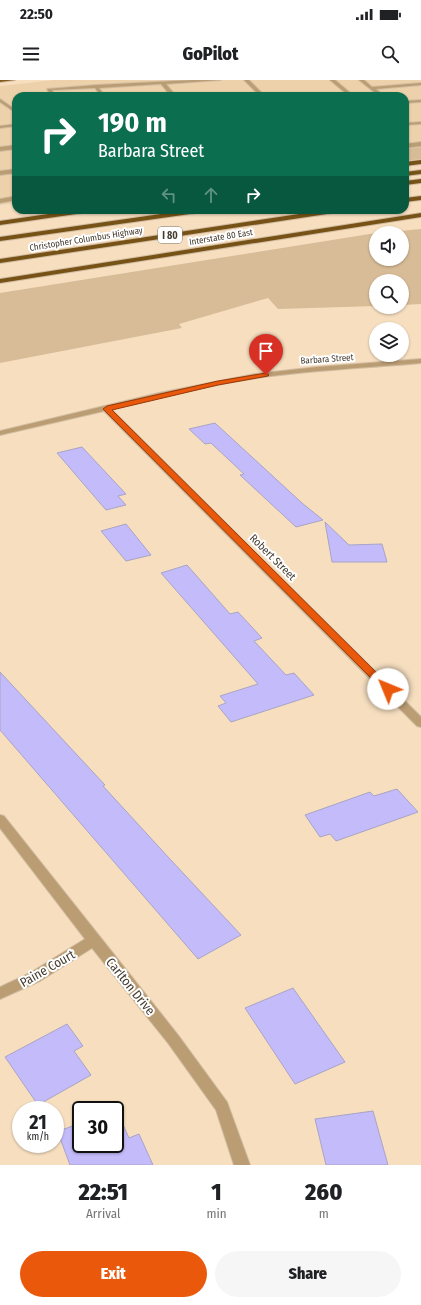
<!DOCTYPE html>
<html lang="en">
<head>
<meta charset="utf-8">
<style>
  body { margin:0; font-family:"Fira Sans Condensed",sans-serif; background:#f6f6f6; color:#202124; height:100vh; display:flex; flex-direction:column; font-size:15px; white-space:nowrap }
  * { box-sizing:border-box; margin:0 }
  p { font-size:13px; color:#757577 }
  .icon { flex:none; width:22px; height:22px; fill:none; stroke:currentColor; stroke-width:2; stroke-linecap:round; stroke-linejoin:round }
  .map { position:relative; height:1085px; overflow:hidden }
  .panel { display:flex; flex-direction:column; background:#fff; flex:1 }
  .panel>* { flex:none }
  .guide { position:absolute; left:12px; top:12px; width:397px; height:122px; border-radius:12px; box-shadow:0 1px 3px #0004; background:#0b6e4f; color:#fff; overflow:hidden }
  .tools { position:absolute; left:369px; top:146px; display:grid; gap:8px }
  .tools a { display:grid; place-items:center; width:40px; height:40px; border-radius:50%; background:#fff; box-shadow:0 1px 3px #0004; font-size:20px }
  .speed { position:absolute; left:12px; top:1021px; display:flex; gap:8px; font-size:20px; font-weight:700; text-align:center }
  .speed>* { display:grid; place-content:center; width:52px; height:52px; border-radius:50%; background:#fff; box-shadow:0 1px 3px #0004; line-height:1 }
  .speed small { font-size:10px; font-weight:400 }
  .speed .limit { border:2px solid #111; border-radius:6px; background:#fff; color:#111 }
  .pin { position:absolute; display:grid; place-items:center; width:34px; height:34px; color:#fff; margin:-41px -17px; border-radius:50% 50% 50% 0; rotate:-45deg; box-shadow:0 0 4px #0007 }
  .pin .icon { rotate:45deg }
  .me { position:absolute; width:44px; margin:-22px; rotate:315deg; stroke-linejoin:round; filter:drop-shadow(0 0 3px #0008) }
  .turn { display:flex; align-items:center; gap:14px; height:84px; padding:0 20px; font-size:18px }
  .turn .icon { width:52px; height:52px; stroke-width:2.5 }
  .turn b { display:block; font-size:28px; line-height:34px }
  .lanes { display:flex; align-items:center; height:38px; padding:0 20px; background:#0003; justify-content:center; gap:20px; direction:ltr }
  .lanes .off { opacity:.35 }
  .eta { display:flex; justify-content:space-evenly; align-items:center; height:68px; text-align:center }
  .eta b { font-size:24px; font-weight:800; line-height:28px }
  .cta { display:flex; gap:8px; margin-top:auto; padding:8px 20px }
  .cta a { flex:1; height:46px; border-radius:24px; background:#ea580c; color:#fff; font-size:16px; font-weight:800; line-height:46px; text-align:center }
  .cta a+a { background:#f6f6f6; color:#202124 }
  .status { display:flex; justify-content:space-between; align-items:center; height:28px; padding:0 20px; background:#fff; direction:ltr }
  .status svg { height:11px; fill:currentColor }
  header { display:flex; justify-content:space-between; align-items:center; height:52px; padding:0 20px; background:#fff; font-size:18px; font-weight:800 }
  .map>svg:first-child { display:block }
</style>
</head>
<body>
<div class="status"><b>22:50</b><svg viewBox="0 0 49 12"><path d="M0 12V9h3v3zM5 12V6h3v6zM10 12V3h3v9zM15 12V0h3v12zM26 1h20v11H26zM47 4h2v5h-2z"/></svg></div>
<header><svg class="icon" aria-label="menu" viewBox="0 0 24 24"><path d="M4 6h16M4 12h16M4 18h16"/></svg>GoPilot<svg class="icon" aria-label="search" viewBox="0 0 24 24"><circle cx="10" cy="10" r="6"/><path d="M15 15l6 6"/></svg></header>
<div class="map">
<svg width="421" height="1085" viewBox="0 0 421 1085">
  <rect width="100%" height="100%" fill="#f6debf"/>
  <!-- built -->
  <path fill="#edd1ab" d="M55,0h366v67l-16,2v-53h-389v107l-16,2v-119z"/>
  <!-- green -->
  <path fill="#d8bc97" d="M421,67v12l-16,2v-12z
    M421,149v75l-19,1v-24h-26v25l-98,3 -10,-11 -89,26 3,4 -182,35v-70l376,-60v26h26v-26h-24z"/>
  <!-- building -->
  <path fill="#c4bbfa" stroke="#a8a4c6" d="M215,343l87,80 21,17 -27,7 -56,-52 4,-1 -33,-31 -6,1 -16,-15z
    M82,367l44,47 -8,2 8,9 -20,5 -49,-57z
    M325,442l24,23 33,-1 5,18h-55z
    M126,444l25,31 -25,6 -25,-30z
    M187,485l43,49 8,-2 24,26 -8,3 32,34 8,-2 20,22 -83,27 -13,-16 8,-3 -6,-7 38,-12 -97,-111z
    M0,592l105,113 -2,1 66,72 72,77 -43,24 -198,-229z
    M397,709l21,23 -82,29 -6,-7 -10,3 -15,-22 65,-23 4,4z
    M293,908l52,74 -50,22 -50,-76z
    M67,944l16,22 -9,5 17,24 -53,30 -33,-48z
    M116,1029l13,29 10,-4 14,31h-83l-10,-27 -4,-6 25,-9v21h34l-1,-34z
    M373,1031l15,54h-62l-11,-46z"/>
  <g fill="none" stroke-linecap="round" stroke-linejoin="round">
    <defs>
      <path id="service" d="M194,0h27l-55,4 10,12h-5l-10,-12 -62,4 6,8h-4l-6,-8 -43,2 3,6h-4l-4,-7 49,-4z
        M244,0h5l16,16h-5z
        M330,0h5l19,16h-5z
        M359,0h5l8,7 49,-4v2l-45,4 8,7h-5z
        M0,19l16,11v3l-16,-11z
        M421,20v2l-16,1v-2z
        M421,42v2l-16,1v-2z
        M16,44v2l-16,2v-2z
        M421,62v4l-16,2v-4z
        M16,65v4l-16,2v-4z
        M16,89v4l-16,2v-4z
        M16,116v4l-16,3v-4z"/>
      <path id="minor" d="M421,279v4c-55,5 -109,7 -164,15 -49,7 -98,19 -146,31l310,308v10l-4,-1 -313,-315 -104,24v-4l159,-38 96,-19 62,-7z
        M0,735l4,1 174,219 49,67 23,63h-16l-18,-55 -48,-67 -76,-95 -52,33 -40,18v-12l30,-14 55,-34 -85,-111z"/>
      <path id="trunk" d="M0,0h15l-15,2z"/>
      <path id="motorway" d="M421,80v4l-16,2v-4z
        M421,90v4l-16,2v-4z
        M421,99v4l-16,2v-4z
        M421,116v4l-16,2v-4z
        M76,130h17l-3,2 -90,13v-4z
        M189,130h18l-3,2 -204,29v-4z
        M326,130h17l-3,2 -340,51v-4z
        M421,133v4l-421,66v-4z"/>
    </defs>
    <!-- service casing -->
    <use href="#service" stroke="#d2bda2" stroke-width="2"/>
    <!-- minor casing -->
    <use href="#minor" stroke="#d2bda2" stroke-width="2"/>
    <!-- trunk casing -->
    <use href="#trunk" stroke="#d2bda2" stroke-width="2"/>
    <!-- motorway casing -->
    <use href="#motorway" stroke="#d2bda2" stroke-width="2"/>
    <!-- service -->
    <use href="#service" fill="#bb9d74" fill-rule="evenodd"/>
    <!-- minor -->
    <use href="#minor" fill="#bb9d74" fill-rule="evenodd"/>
    <!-- trunk -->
    <use href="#trunk" fill="#825b1a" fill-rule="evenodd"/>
    <!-- motorway -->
    <use href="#motorway" fill="#775216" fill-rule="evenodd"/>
  </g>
  <!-- route -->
  <path fill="#ea580c" stroke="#983908" d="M266,293l3,2 -1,1 -50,9 -106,25 279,277 1,2 -1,2h-7l-281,-282 4,-3 111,-25z"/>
  <g text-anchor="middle" stroke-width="4" stroke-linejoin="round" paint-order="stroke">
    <!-- far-street labels -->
    <g font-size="9" fill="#443b2e" stroke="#fff">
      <text transform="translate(221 157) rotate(-9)" y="3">Interstate 80 East</text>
      <text transform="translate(86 159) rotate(-9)" y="3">Christopher Columbus Highway</text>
      <text transform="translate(327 279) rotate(-4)" y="3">Barbara Street</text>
    </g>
    <!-- shield labels -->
    <rect fill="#fff" stroke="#7c766d" stroke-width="1" x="158" y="147" width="24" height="16" rx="3"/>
    <g font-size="10" font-weight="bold" fill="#443b2e">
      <text x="170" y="159">I 80</text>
    </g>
    <!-- street labels -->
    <g font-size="11" fill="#443b2e" stroke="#fff">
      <text transform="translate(273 477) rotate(45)" y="4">Robert Street</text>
    </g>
    <!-- near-street labels -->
    <g font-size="13" fill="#443b2e" stroke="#fff">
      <text transform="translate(47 888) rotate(-30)" y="5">Paine Court</text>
      <text transform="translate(131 906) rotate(51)" y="5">Carlton Drive</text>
    </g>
  </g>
</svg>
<div class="tools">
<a><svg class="icon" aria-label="sound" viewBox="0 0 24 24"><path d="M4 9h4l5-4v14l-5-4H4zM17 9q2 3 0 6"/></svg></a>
<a><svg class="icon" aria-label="search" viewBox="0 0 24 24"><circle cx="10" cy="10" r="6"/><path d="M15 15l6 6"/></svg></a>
<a><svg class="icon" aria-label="layers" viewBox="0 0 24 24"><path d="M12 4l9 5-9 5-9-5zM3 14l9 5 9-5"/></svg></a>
</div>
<div class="speed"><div>21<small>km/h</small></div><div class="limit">30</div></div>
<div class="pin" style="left:266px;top:295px;background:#d93025"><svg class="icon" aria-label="arrive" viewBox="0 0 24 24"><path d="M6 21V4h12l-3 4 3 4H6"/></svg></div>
<svg class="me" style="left:388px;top:609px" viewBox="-20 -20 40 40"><circle r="19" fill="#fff"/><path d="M0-13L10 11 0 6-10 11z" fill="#ea580c"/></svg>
<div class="guide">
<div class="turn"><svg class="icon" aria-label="right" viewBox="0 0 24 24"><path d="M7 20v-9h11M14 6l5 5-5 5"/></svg><div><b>190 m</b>Barbara Street</div></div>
<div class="lanes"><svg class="icon off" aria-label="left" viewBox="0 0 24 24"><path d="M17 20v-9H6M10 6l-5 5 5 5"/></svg><svg class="icon off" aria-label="ahead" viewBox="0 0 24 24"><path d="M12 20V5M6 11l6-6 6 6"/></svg><svg class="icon" aria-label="right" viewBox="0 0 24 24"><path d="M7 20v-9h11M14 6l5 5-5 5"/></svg></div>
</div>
</div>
<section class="panel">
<div class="eta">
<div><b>22:51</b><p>Arrival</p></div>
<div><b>1</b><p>min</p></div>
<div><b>260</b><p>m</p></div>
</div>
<div class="cta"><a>Exit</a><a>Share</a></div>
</section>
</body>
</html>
